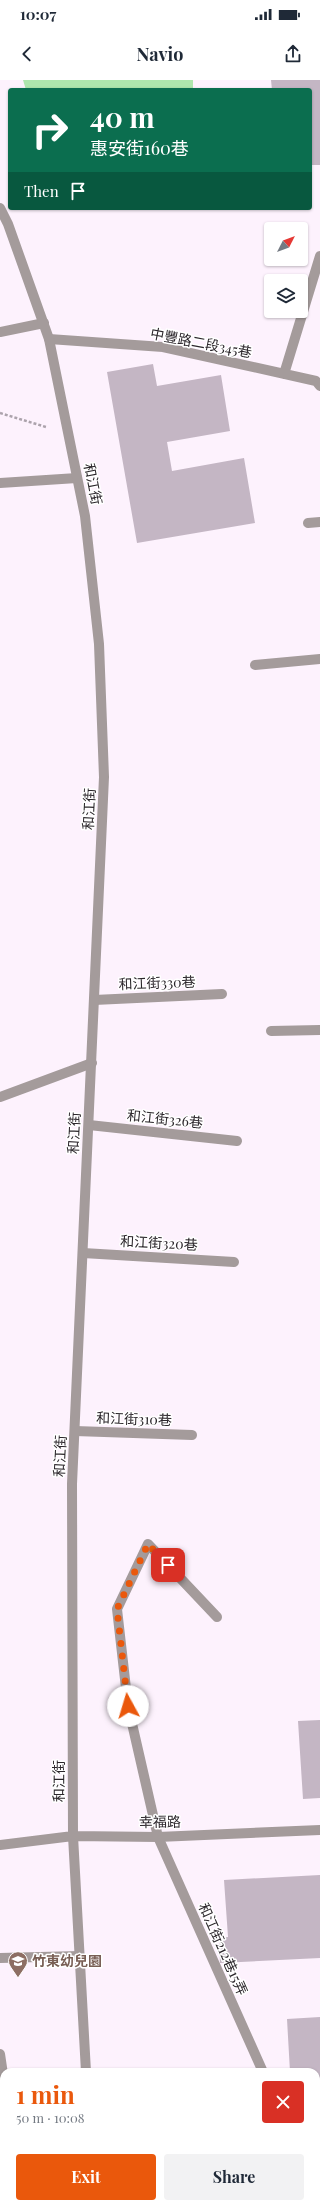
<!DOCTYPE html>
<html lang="en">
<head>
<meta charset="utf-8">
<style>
  body { margin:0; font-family:"Playfair Display","Noto Sans TC",serif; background:#f2f2f3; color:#1f2937; height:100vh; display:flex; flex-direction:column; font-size:15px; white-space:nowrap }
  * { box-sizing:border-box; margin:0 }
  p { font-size:13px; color:#747a83 }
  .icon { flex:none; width:22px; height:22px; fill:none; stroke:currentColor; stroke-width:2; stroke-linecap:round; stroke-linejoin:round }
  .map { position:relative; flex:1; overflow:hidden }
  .panel { position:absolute; left:0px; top:1988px; width:320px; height:140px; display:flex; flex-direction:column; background:#fff; border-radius:12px 12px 0 0; box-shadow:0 1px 3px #0004 }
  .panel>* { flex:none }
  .guide { position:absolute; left:8px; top:8px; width:304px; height:122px; border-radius:4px; box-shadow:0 1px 3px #0004; background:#0b6e4f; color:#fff; overflow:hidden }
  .needle { width:26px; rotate:48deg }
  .fabs { position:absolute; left:264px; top:142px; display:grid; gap:8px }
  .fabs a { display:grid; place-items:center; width:44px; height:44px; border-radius:4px; background:#fff; box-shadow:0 1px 3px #0004; font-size:20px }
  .pin { position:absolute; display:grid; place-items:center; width:34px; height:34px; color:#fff; margin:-17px; border-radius:8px; box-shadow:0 2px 6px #0006 }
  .me { position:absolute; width:44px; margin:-22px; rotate:354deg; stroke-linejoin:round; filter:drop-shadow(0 0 3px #0008) }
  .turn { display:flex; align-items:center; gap:14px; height:84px; padding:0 16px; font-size:18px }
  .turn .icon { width:52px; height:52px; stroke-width:2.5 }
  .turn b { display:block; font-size:28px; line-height:34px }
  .then { display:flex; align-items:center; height:38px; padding:0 16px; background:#0003; gap:8px; font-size:15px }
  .round { display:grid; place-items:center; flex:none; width:42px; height:42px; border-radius:4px; background:#f2f2f3 }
  .head { display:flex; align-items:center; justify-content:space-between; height:68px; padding:0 16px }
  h1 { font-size:24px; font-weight:700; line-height:30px; color:#ea580c }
  .primary-button { display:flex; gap:8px; margin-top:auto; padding:8px 16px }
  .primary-button a { flex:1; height:46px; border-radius:4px; background:#ea580c; color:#fff; font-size:16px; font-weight:700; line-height:46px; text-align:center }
  .primary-button a+a { background:#f2f2f3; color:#1f2937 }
  .status { display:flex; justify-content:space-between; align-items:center; height:28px; padding:0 20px; background:#fff; direction:ltr }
  .status svg { height:11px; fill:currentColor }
  header { display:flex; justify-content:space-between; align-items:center; height:52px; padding:0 16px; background:#fff; font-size:18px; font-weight:700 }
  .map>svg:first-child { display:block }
</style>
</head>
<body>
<div class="status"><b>10:07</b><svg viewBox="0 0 49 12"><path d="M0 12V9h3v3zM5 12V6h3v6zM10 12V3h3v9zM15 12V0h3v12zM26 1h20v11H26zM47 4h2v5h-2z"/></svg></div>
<header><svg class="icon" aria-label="back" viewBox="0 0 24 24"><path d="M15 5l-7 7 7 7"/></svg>Navio<svg class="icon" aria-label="share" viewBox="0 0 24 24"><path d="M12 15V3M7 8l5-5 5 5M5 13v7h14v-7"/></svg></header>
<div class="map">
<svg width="320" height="2128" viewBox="0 0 320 2128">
  <rect width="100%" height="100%" fill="#fdf2fd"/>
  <!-- green -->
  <path fill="#aee6ad" d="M23,0h170v10h-167z"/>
  <!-- building -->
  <path fill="#c4b6c4" d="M271,0h49v85h-10v-75h-38z
    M153,284l4,22 64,-11 9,56 -63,11 5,29 72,-13 11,65 -118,20 -30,-171z
    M320,1640v78l-17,1 -5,-78z
    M320,1795v83l-100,5 -1,-25 9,-1 -4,-57z
    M320,1937v117h-4v-62h-26l-3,-53z
    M0,2092h4v15h-4z"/>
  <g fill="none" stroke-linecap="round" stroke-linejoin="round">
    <!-- path -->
    <path stroke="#aca3ac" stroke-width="2.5" stroke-dasharray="3 2" stroke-linecap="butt" d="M0,333l46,14"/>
    <!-- lane -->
    <path stroke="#a49b9b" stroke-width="10" d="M0,252l44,-9
      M49,259l114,8 153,34 4,5
      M284,294l36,-118
      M0,403l77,-5
      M308,443l12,-1
      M255,585l65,-6
      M94,920l128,-6
      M271,951l49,-1
      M0,1017l92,-34
      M89,1045l148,16
      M83,1173l151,9
      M75,1351l117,4
      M217,1537l-69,-73 -31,65 11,97 30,131 105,235
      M0,1878l80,-2
      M0,1974l4,27
      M22,2124l1,4
      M302,2128v-4"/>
    <!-- street -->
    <path stroke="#a49b9b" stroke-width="10" d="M0,128l8,16 41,115 36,177 14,128 5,133 -32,707 1,352 13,236
      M0,1765l73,-9 85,1 162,-7
      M95,2124l1,4"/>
  </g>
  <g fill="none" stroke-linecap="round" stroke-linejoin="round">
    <!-- route -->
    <path stroke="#ea580c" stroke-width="7" stroke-dasharray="0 12.6" d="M128,1626l-11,-97 31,-65 20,21"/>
  </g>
  <!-- icons -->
  <defs>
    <symbol id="school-pin" viewBox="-11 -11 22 30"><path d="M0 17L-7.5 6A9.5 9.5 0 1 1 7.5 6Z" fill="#8d6e63" stroke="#fff"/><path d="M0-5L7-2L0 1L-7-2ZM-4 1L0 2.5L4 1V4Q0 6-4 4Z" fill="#fff"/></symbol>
  </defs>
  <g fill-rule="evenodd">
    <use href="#school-pin" x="7" y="1870" width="22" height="30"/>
  </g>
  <g text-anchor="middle" stroke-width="3" stroke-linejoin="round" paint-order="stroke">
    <!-- street labels -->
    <g font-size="14" fill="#2b262b" stroke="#fff">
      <text transform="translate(201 263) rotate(11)" y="5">中豐路二段345巷</text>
      <text transform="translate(93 404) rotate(79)" y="5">和江街</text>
      <text transform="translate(89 729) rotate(-87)" y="5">和江街</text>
      <text transform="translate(157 903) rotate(-2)" y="5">和江街330巷</text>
      <text transform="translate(165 1039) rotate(6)" y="5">和江街326巷</text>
      <text transform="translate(74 1053) rotate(-87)" y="5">和江街</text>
      <text transform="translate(159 1163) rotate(3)" y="5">和江街320巷</text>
      <text transform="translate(134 1339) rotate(2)" y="5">和江街310巷</text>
      <text transform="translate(60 1376) rotate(-87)" y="5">和江街</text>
      <text transform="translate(59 1701) rotate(-90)" y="5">和江街</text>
      <text transform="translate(160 1742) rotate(-1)" y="5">幸福路</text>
      <text transform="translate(223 1869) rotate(66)" y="5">和江街212巷15弄</text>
    </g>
    <!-- education labels -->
    <g font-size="14" font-weight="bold" fill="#785e54" stroke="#fff" text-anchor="start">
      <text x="32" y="1886">竹東幼兒園</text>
    </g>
  </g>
</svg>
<div class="fabs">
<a><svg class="needle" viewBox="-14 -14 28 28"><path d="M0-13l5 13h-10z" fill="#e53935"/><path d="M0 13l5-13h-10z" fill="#747a83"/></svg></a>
<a><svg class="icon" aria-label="layers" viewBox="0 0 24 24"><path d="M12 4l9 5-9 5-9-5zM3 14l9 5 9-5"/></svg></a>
</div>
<div class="pin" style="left:168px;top:1485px;background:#d93025"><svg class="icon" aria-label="arrive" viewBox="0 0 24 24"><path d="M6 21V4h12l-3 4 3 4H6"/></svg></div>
<svg class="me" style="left:128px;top:1626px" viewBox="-20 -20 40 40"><circle r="19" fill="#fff"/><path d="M0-13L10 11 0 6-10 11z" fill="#ea580c"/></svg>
<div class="guide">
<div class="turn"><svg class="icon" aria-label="right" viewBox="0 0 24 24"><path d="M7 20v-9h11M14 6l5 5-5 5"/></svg><div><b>40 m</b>惠安街160巷</div></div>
<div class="then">Then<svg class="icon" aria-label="arrive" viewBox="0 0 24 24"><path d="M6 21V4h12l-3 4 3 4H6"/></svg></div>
</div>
<section class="panel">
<div class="head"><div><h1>1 min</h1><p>50 m · 10:08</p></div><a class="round" style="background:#d93025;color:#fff"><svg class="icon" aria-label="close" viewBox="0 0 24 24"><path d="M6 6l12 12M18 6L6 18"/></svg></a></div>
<div class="primary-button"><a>Exit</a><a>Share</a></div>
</section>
</div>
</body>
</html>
